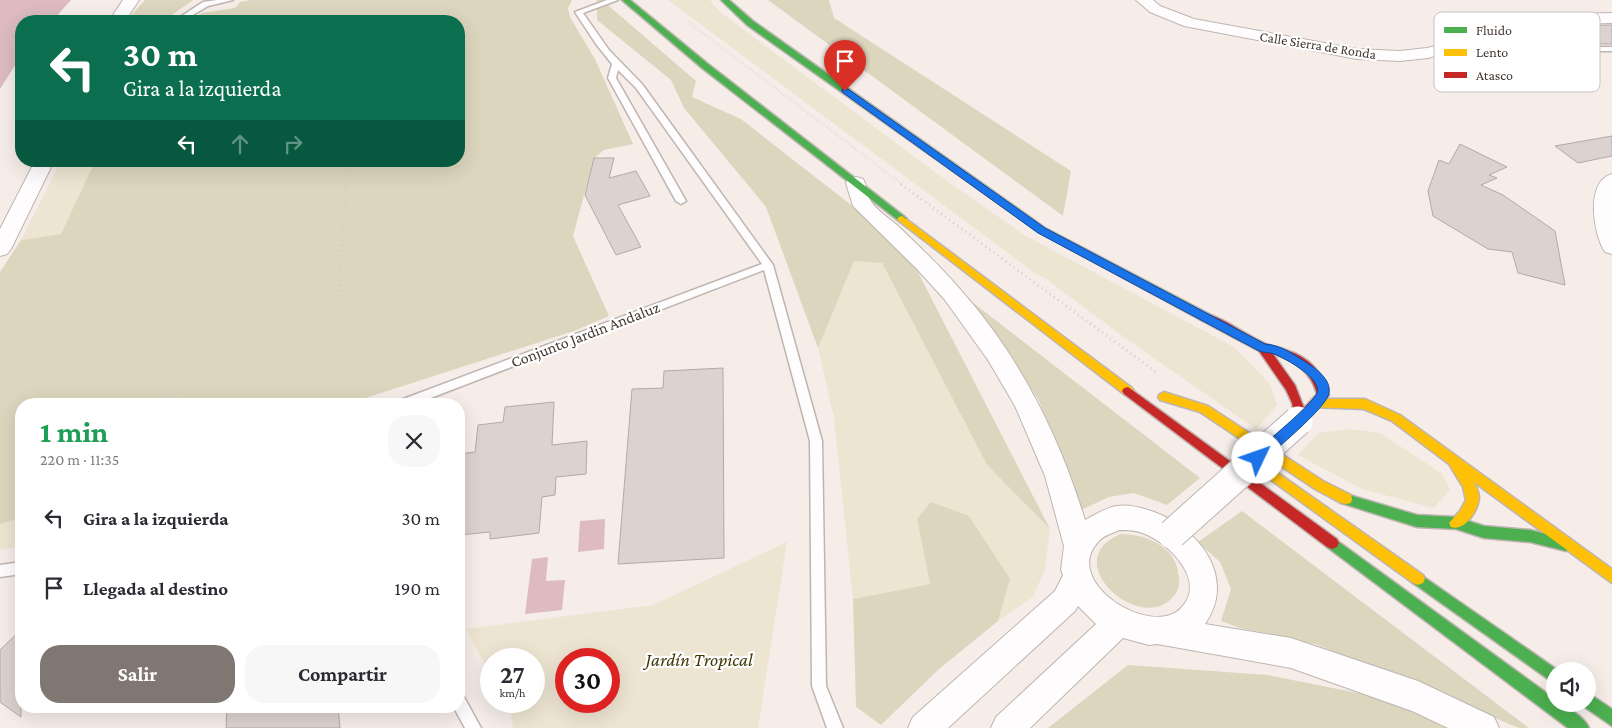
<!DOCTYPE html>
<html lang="es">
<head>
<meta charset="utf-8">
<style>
  body { margin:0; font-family:"Crimson Pro",serif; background:#f7f7f7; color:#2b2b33; height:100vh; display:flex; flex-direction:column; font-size:19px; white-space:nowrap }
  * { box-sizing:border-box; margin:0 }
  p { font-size:16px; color:#7c7c81 }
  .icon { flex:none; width:28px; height:28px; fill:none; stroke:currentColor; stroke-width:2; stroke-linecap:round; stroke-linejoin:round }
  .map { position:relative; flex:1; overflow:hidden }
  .details { position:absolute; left:15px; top:398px; width:450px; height:315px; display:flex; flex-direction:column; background:#fff; border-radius:20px; box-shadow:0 5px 20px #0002 }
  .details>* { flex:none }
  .top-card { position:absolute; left:15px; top:15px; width:450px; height:152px; border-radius:20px; box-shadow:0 5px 20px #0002; background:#0b6e4f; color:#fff; overflow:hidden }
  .tools { position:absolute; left:1546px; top:662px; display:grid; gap:10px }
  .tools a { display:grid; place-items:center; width:50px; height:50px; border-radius:50%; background:#fff; box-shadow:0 5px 20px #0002; font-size:25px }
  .speed { position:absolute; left:480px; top:648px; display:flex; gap:10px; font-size:25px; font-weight:700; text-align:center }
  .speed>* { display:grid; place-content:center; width:65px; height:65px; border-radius:50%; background:#fff; box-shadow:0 5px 20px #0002; line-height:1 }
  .speed small { font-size:12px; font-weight:400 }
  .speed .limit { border:8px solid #d22; background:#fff; color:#111 }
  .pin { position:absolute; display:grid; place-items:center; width:42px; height:42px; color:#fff; margin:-51px -21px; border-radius:50% 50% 50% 0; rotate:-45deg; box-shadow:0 0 5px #0007 }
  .pin .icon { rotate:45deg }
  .me { position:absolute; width:55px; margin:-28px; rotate:48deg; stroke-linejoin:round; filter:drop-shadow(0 0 4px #0008) }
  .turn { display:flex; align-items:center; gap:18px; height:105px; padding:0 25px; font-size:22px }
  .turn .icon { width:65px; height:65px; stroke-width:2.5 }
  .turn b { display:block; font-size:35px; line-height:42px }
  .lanes { display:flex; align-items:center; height:48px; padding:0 25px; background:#0003; justify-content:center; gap:25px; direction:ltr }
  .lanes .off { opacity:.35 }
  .round { display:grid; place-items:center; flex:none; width:52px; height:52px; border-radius:20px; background:#f7f7f7 }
  .overview { display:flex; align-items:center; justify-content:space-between; height:85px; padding:0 25px }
  h1 { font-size:30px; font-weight:700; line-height:38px; color:#1e9e55 }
  .action { display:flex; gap:10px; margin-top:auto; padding:10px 25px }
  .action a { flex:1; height:58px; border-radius:20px; background:#817772; color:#fff; font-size:20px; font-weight:700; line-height:58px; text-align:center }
  .action a+a { background:#f7f7f7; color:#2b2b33 }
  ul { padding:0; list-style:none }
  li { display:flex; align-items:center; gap:15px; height:70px; padding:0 25px }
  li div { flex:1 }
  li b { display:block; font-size:19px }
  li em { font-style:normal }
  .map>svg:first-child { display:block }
</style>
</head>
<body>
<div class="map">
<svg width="1612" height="728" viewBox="0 0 1612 728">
  <rect width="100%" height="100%" fill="#f6ede9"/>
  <!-- green -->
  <path fill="#ede5d1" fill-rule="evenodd" d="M668,0h42l9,11 33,25 198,147 76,53 208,111 36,37 7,21 -21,24 -124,-86 -87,-65 -9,-4z
    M61,161h34l-34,73 -40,6z
    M854,260l28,3 105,202 63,64 -5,40 -12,28 -35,24 11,-42 -92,-60 13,65 -77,15 -19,-181 -16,-70z
    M1350,429l30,4 61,40 9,16 -16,19 -72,-19 -64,-34 20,-22z
    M21,518v29l-21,3v-26z
    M787,542l-29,186h-245l-2,-15 -6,-12h29v-42h-43v17l-25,-47 187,-24zM566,659h43v42h-43z"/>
  <!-- forest -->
  <path fill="#ddd6be" d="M145,0h48l-30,21h-37z
    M251,0h321l-4,8 2,9 25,42 38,85 -29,6 -10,8 -21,78 36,80 -35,15 -227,73h-326v114l-21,6v-252l21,-32 40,-6 34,-73h364v-140h-270l13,-8 33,-5 5,-6z
    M597,0h5l94,81 -4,16 49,22 164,128 145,282 -63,-64 -105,-202 -28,-2 -36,87 -52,-141 -82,-99 -13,-28 -74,-60z
    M768,0h61l5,18 237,153 -8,45z
    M972,302l228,176 -33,27 -33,-12 -25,4 -30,14 -13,-45 -28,-67z
    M931,502l38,14 41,63 -12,42 -60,49 -57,55 -25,-18 -3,-108 77,-15 -13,-65z
    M1242,511l287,217h-10l-204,-84 -75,-16 -19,-7 10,-32 -11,-27 -22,-20z
    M1121,534c28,0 59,15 58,47 0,7 -2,12 -7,17 -33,36 -116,-38 -51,-64z
    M1128,665l140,10 130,26 50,27h-400z"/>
  <!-- water -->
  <path fill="#ddbbc0" d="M0,0h71l-19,21h-31v35l-21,33z
    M605,519l-1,30 -26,3 2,-31z
    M548,557l-2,24 19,-1 -3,30 -37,4 7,-55z"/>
  <!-- building -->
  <path fill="#dcd2cf" stroke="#b3a9a6" d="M1612,25v19l-89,-1 -1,-12 32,-5z
    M1612,136v20l-34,7 -23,-17z
    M1460,144l47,23 -18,8 8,3 -16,7 22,10 52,36 10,54 -47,-12 -6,-21 -24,-3 -55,-33 -5,-25 11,-31 10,4z
    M594,158h20l-5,20 27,-7 14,25 -32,9 23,42 -25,8 -31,-60z
    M723,368l1,190 -106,6 14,-175 31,-1 1,-17z
    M554,402l-2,43 35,-4 -1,33 -30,3 -1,18 -13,2 -3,36 -49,6v-7l-31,3v-81l16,-2 3,-27 25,-3 2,-15z
    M21,630v87l-21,-15v-52z
    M227,706h111l2,22h-114z"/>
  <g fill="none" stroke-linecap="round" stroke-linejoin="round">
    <defs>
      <path id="lane" d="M217,0h16l-25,6 -25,15h-9l29,-19z
        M607,0h11l-35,13 26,37 33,34 131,181 49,176 4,245 17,42h-16l-15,-42 -2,-245 -46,-171 -349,134h-19l2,-3 364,-137 -126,-176 -18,-18 -2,8 70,123 -5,3 -5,-3 -68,-123 4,-14 -16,-20 -21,-32z
        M1559,47h53v4h-53z
        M21,562v12l-21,3v-12z
        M459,694l5,3 17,31h-16l-12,-22h6z"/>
      <path id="street" d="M123,0h16l-14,21h-16z
        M1136,0h17l7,6 34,13 163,30 43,2 27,-3 21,-5 56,-23 28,-5 80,-2v10l-80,2 -24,4 -48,20 -32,9 -28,3 -43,-2 -173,-33 -34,-14z
        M35,161h19l-43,88 -4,5 -7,2v-27z
        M1612,174v80l-7,-2c-12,-18 -20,-71 7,-78z
        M856,177l7,2c4,6 3,15 7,21 6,10 19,18 28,26 21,20 42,40 61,62 60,67 100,147 126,232 9,-5 21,-12 31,-14 13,-2 27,2 38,6 46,17 83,66 51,112l86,14 127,43 76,36 5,11h-51l-36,-17 -121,-43 -134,-24 -8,1 -26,-7 -93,90h-39l5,-11 100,-93 -18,-18 -3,5 -127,117h-40l5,-11 142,-126 8,-16 -2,-5 3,-24 -19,-70 -30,-70 -27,-46 -43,-60 -29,-32 -63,-62 -7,-23 3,-4zM1119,530c8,0 18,0 26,4 25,10 62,47 36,74 -29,31 -122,-26 -82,-67 4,-5 14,-8 20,-11z"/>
      <path id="fast" d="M622,0h8l78,64 197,153 2,2 -2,2h-6l-197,-153z
        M721,0h8l24,21 292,207 164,86 1,3 -1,3h-8l-162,-88 -292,-207z
        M1346,494l71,21 39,2 28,9 46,4 36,9 5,2 2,4 -2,4 -5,2 -36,-9 -46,-4 -28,-9 -39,-2 -76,-24 -1,-4 1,-4z
        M1332,537l223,162v5c11,0 30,14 34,24h-21l-241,-181 -2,-4 2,-4z
        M1418,573l141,98h-4v13l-142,-101 -2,-4 2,-4z
        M1588,693l24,16v17l-29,-20 -1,-2h6z"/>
      <path id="slow" d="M902,216l230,172 2,3 -2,3h-8l-225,-173 -2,-2 2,-2z
        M1164,392l44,14 115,75 28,14 1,4 -1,4 -5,1 -5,-1 -26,-14 -115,-77 -40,-12 -2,-3 2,-3z
        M1316,399h49l35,16 212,154v14l-138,-101c2,5 5,10 5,16 -1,12 -14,34 -28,29l-2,-4 11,-12 6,-11 -3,-13 -14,-23 -57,-43 -28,-12 -52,-2 -2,-3 2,-3z
        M1268,466l155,109 2,4 -2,4 -5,2 -5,-2 -149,-108 -2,-4 2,-4z"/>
      <path id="jam" d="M1205,313c21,6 39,21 59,30 6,3 15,4 22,7 23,7 37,22 43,45l-2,3 -23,25h-8l-4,-20 -6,-13 -27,-39 -58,-31 -1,-3 1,-3zM1273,354c22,6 38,18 44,40l-13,14 -9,-23z
        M1128,387l209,152 2,4 -2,4 -5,2 -5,-2 -203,-153 -2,-3 2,-3z"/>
    </defs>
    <!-- lane casing -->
    <use href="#lane" stroke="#beb5b1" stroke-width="3"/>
    <!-- street casing -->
    <use href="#street" stroke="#beb5b1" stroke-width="2"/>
    <!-- fast casing -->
    <use href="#fast" stroke="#beb5b1" stroke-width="3"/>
    <!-- slow casing -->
    <use href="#slow" stroke="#beb5b1" stroke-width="3"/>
    <!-- jam casing -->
    <use href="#jam" stroke="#beb5b1" stroke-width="3"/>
    <!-- path-far1 -->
    <path stroke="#d2cdcc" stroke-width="2.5" stroke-dasharray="0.5 2.5" stroke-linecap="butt" d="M688,22l215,163
      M346,185l1,-24"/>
    <!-- path -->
    <path stroke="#d2cdcc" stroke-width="3" stroke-dasharray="1 4" stroke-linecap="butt" d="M901,184l256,189
      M167,404l31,-40 130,-45 10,-12 8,-123"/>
    <!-- lane -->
    <use href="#lane" fill="#fefcfc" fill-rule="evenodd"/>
    <!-- street -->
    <use href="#street" fill="#fefcfc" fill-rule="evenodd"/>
    <!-- fast -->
    <use href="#fast" fill="#4caf50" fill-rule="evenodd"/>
    <!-- slow -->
    <use href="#slow" fill="#ffc107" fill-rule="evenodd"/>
    <!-- jam -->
    <use href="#jam" fill="#c62828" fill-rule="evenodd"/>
    <defs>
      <path id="street-bridge-far1" d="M1297,423l3,-3"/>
      <path id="street-bridge" d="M1172,534l126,-113"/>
    </defs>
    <!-- street-bridge-far1 casing -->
    <use href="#street-bridge-far1" stroke="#beb5b1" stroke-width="24" stroke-linecap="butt"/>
    <!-- street-bridge casing -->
    <use href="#street-bridge" stroke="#beb5b1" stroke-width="31" stroke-linecap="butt"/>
    <!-- street-bridge-far1 -->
    <use href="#street-bridge-far1" stroke="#fefcfc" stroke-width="22"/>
    <!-- street-bridge -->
    <use href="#street-bridge" stroke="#fefcfc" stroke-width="29"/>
  </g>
  <!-- route -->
  <path fill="#1a73e8" stroke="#114b97" d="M842,89h6l197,139 220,116c16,1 28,10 42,19 10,6 27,19 21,33 -6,15 -52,53 -66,66h-9l-2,-4 2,-4c12,-11 59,-49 64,-61 6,-14 -32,-35 -43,-39 -4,-2 -10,-1 -15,-3l-221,-118 -196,-141z"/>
  <g text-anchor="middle" stroke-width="4.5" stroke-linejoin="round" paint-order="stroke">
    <!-- far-street labels -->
    <g font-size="14" fill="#423832" stroke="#fff">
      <text transform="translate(1318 45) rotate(9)" y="5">Calle Sierra de Ronda</text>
    </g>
    <!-- street labels -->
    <g font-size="16" fill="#423832" stroke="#fff">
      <text transform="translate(585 334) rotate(-21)" y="6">Conjunto Jardin Andaluz</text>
    </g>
    <!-- near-park labels -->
    <g font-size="19" font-style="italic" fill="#413806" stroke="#fff">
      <text x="699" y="666">Jardín Tropical</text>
    </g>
  </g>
  <!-- legend -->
  <rect x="1434" y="12" width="166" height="80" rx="8" fill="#fff" stroke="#c6c3c2" stroke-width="1"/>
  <rect x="1444" y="27" width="23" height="6" fill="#4caf50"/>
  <rect x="1444" y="49" width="23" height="7" fill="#ffc107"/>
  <rect x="1444" y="72" width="23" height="6" fill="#c62828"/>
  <g font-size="14" fill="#423832">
    <text x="1476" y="35">Fluido</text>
    <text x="1476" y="57">Lento</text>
    <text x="1476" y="80">Atasco</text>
  </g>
</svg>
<div class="tools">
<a><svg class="icon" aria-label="sound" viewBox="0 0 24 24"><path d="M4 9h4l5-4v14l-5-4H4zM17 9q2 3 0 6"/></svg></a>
</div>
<div class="speed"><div>27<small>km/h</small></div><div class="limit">30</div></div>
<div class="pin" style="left:845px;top:91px;background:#d93025"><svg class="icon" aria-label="arrive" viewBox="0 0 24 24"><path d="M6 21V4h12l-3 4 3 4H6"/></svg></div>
<svg class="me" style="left:1258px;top:458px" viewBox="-20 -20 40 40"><circle r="19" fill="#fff"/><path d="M0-13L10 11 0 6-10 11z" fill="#1a73e8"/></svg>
<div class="top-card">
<div class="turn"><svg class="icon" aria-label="left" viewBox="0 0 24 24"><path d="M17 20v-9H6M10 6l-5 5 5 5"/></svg><div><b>30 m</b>Gira a la izquierda</div></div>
<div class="lanes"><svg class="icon" aria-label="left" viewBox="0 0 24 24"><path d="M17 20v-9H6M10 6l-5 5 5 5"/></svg><svg class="icon off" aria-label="ahead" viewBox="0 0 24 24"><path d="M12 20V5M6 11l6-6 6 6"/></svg><svg class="icon off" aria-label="right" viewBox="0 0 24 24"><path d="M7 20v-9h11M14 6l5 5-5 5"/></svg></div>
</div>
<section class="details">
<div class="overview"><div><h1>1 min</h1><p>220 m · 11:35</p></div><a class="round"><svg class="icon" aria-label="close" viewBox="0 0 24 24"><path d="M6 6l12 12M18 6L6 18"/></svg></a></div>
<ul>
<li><svg class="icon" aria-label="left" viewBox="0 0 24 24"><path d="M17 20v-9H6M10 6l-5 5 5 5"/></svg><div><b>Gira a la izquierda</b></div><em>30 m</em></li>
<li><svg class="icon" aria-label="arrive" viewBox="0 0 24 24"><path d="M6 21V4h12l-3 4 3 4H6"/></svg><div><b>Llegada al destino</b></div><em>190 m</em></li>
</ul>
<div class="action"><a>Salir</a><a>Compartir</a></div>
</section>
</div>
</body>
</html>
